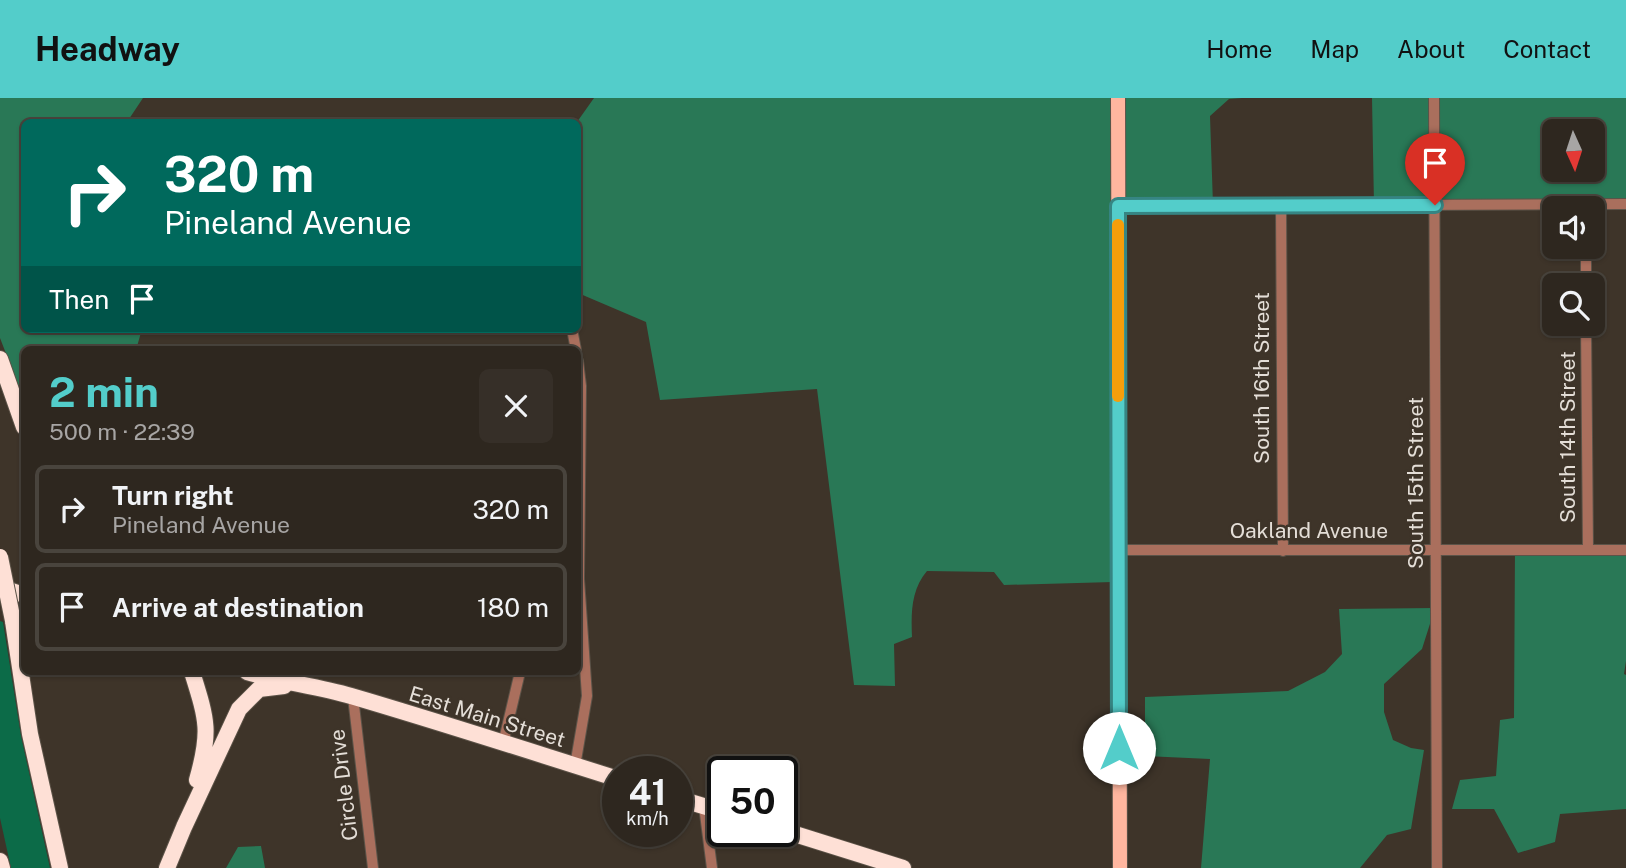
<!DOCTYPE html>
<html lang="en">
<head>
<meta charset="utf-8">
<style>
  body { margin:0; font-family:"Public Sans",sans-serif; background:#362f28; color:#f1f3f6; height:100vh; display:flex; flex-direction:column; font-size:26px; white-space:nowrap }
  * { box-sizing:border-box; margin:0 }
  p { font-size:23px; color:#a7a5a4 }
  .icon { flex:none; width:38px; height:38px; fill:none; stroke:currentColor; stroke-width:2; stroke-linecap:round; stroke-linejoin:round }
  .map { position:relative; flex:1; overflow:hidden }
  .details { position:absolute; left:21px; top:248px; width:560px; height:329px; display:flex; flex-direction:column; background:#2e271f; border-radius:10px; box-shadow:0 2px 5px #0004,0 0 0 2px #49443d }
  .details>* { flex:none }
  .top-card { position:absolute; left:21px; top:21px; width:560px; height:214px; border-radius:10px; box-shadow:0 2px 5px #0004,0 0 0 2px #49443d; background:#00695c; color:#fff; overflow:hidden }
  .needle { width:46px; rotate:177deg }
  .buttons { position:absolute; left:1542px; top:21px; display:grid; gap:14px }
  .buttons a { display:grid; place-items:center; width:63px; height:63px; border-radius:10px; background:#2e271f; box-shadow:0 2px 5px #0004,0 0 0 2px #49443d; font-size:35px }
  .speed { position:absolute; left:602px; top:658px; display:flex; gap:14px; font-size:35px; font-weight:700; text-align:center }
  .speed>* { display:grid; place-content:center; width:91px; height:91px; border-radius:50%; background:#2e271f; box-shadow:0 2px 5px #0004,0 0 0 2px #49443d; line-height:1 }
  .speed small { font-size:18px; font-weight:400 }
  .speed .limit { border:4px solid #111; border-radius:10px; background:#fff; color:#111 }
  .pin { position:absolute; display:grid; place-items:center; width:60px; height:60px; color:#fff; margin:-72px -30px; border-radius:50% 50% 50% 0; rotate:-45deg; box-shadow:0 0 7px #0007 }
  .pin .icon { rotate:45deg }
  .me { position:absolute; width:77px; margin:-38px; rotate:0deg; stroke-linejoin:round; filter:drop-shadow(0 0 5px #0008) }
  .turn { display:flex; align-items:center; gap:24px; height:147px; padding:0 28px; font-size:32px }
  .turn .icon { width:91px; height:91px; stroke-width:2.5 }
  .turn b { display:block; font-size:49px; line-height:60px }
  .then { display:flex; align-items:center; height:66px; padding:0 28px; background:#0003; gap:14px; font-size:26px }
  .round { display:grid; place-items:center; flex:none; width:74px; height:74px; border-radius:10px; background:#362f28 }
  .overview { display:flex; align-items:center; justify-content:space-between; height:119px; padding:0 28px }
  h1 { font-size:42px; font-weight:700; line-height:52px; color:#53cdca }
  ul { padding:0; list-style:none }
  li { display:flex; align-items:center; gap:21px; height:88px; margin:0 14px 10px; padding:0 14px; border:4px solid #49443d; border-radius:10px }
  li div { flex:1 }
  li b { display:block; font-size:26px }
  li em { font-style:normal }
  header { display:flex; align-items:center; gap:42px; box-sizing:border-box; height:98px; padding:0 35px; background:#53cdca; color:#111 }
  header strong { font-size:33px }
  nav { display:flex; gap:38px; margin-inline-start:auto; font-size:24px }
  .map>svg:first-child { display:block }
</style>
</head>
<body>
<header>
<strong>Headway</strong>
<nav><a>Home</a><a>Map</a><a>About</a><a>Contact</a></nav>
</header>
<div class="map">
<svg width="1626" height="770" viewBox="0 0 1626 770">
  <rect width="100%" height="100%" fill="#3e3429"/>
  <!-- green -->
  <path fill="#0c6b48" d="M0,523l3,1 18,114 29,132h-39l-11,-50z"/>
  <!-- forest -->
  <path fill="#297856" fill-rule="evenodd" d="M0,0h143l-16,24h-103v207h118l-6,21h-112v50l-24,-62z
    M594,0h648l-13,1 -19,17 3,89 -98,3 -2,374 -109,3 -10,-13 -67,-1c-16,19 -16,42 -15,66l-18,7 1,42 -41,-1 -37,-296 -157,11 -14,-78 -68,-29 -1,-171z
    M1372,0h254v104l-252,3zM1554,33h38v39h-38z
    M1626,448v115l-2,13 2,1v134l-66,5 -5,28 -37,11 -24,-44h-42l8,-29 36,-4 4,-56 14,-2 1,-171z
    M1435,510l-13,41 -38,35v28l9,28 18,8 13,2 -13,79 -24,6 -27,33h-159l9,-109 -65,-3v-59l143,-6 37,-19 17,-18 -3,-45z
    M261,748l4,22h-39l12,-21z"/>
  <g fill="none" stroke-linecap="round" stroke-linejoin="round">
    <defs>
      <path id="minor" d="M1434,0l3,770
        M1281,107l2,346
        M1118,108l508,-2
        M1586,149v38
        M1586,226l2,225
        M572,231l4,21
        M1118,452h508
        M353,599l20,171
        M503,646l17,-72
        M575,668l12,-70 -8,-117 2,-193 -3,-25
        M704,708l8,62"/>
      <path id="major" d="M1118,0l2,770"/>
      <path id="highway" d="M0,261l24,68
        M0,489l24,8
        M13,523l17,113 30,134
        M192,574c15,48 19,59 5,108
        M247,574c34,10 69,14 104,24 89,26 178,55 267,83
        M677,700l46,14
        M782,732l121,38
        M0,763l2,7
        M167,770l17,-41 55,-118 20,-20 25,-3"/>
    </defs>
    <!-- minor casing -->
    <use href="#minor" stroke="#5c5348" stroke-width="12"/>
    <!-- major casing -->
    <use href="#major" stroke="#5c5348" stroke-width="16"/>
    <!-- highway casing -->
    <use href="#highway" stroke="#5c5348" stroke-width="18"/>
    <!-- minor -->
    <use href="#minor" stroke="#aa6f5d" stroke-width="10"/>
    <!-- major -->
    <use href="#major" stroke="#ffb69f" stroke-width="14"/>
    <!-- highway -->
    <use href="#highway" stroke="#fee0d6" stroke-width="16"/>
    <defs>
      <path id="highway-bridge" d="M0,459l13,64"/>
    </defs>
    <!-- highway-bridge casing -->
    <use href="#highway-bridge" stroke="#5c5348" stroke-width="18" stroke-linecap="butt"/>
    <!-- highway-bridge -->
    <use href="#highway-bridge" stroke="#fee0d6" stroke-width="16"/>
  </g>
  <g fill="none" stroke-linecap="round" stroke-linejoin="round">
    <defs>
      <path id="route" d="M1119,650l-1,-542 317,-1"/>
    </defs>
    <!-- route casing -->
    <use href="#route" stroke="#368583" stroke-width="18"/>
    <!-- route -->
    <use href="#route" stroke="#53cdca" stroke-width="12"/>
    <!-- slow -->
    <path stroke="#f59e0b" stroke-width="12" d="M1118,298v-171"/>
  </g>
  <g text-anchor="middle" stroke-width="5" stroke-linejoin="round" paint-order="stroke">
    <!-- street labels -->
    <g font-size="21" fill="#e4ded7" stroke="#3e3429">
      <text transform="translate(1262 280) rotate(-90)" y="7">South 16th Street</text>
      <text transform="translate(1568 339) rotate(-90)" y="7">South 14th Street</text>
      <text transform="translate(1416 385) rotate(-90)" y="7">South 15th Street</text>
      <text x="1309" y="440">Oakland Avenue</text>
      <text transform="translate(487 619) rotate(17)" y="7">East Main Street</text>
      <text transform="translate(344 687) rotate(-97)" y="7">Circle Drive</text>
    </g>
  </g>
</svg>
<div class="buttons">
<a><svg class="needle" viewBox="-14 -14 28 28"><path d="M0-13l5 13h-10z" fill="#e53935"/><path d="M0 13l5-13h-10z" fill="#a7a5a4"/></svg></a>
<a><svg class="icon" aria-label="sound" viewBox="0 0 24 24"><path d="M4 9h4l5-4v14l-5-4H4zM17 9q2 3 0 6"/></svg></a>
<a><svg class="icon" aria-label="search" viewBox="0 0 24 24"><circle cx="10" cy="10" r="6"/><path d="M15 15l6 6"/></svg></a>
</div>
<div class="speed"><div>41<small>km/h</small></div><div class="limit">50</div></div>
<div class="pin" style="left:1435px;top:107px;background:#d93025"><svg class="icon" aria-label="arrive" viewBox="0 0 24 24"><path d="M6 21V4h12l-3 4 3 4H6"/></svg></div>
<svg class="me" style="left:1119px;top:650px" viewBox="-20 -20 40 40"><circle r="19" fill="#fff"/><path d="M0-13L10 11 0 6-10 11z" fill="#53cdca"/></svg>
<div class="top-card">
<div class="turn"><svg class="icon" aria-label="right" viewBox="0 0 24 24"><path d="M7 20v-9h11M14 6l5 5-5 5"/></svg><div><b>320 m</b>Pineland Avenue</div></div>
<div class="then">Then<svg class="icon" aria-label="arrive" viewBox="0 0 24 24"><path d="M6 21V4h12l-3 4 3 4H6"/></svg></div>
</div>
<section class="details">
<div class="overview"><div><h1>2 min</h1><p>500 m · 22:39</p></div><a class="round"><svg class="icon" aria-label="close" viewBox="0 0 24 24"><path d="M6 6l12 12M18 6L6 18"/></svg></a></div>
<ul>
<li><svg class="icon" aria-label="right" viewBox="0 0 24 24"><path d="M7 20v-9h11M14 6l5 5-5 5"/></svg><div><b>Turn right</b><p>Pineland Avenue</p></div><em>320 m</em></li>
<li><svg class="icon" aria-label="arrive" viewBox="0 0 24 24"><path d="M6 21V4h12l-3 4 3 4H6"/></svg><div><b>Arrive at destination</b></div><em>180 m</em></li>
</ul>
</section>
</div>
</body>
</html>
